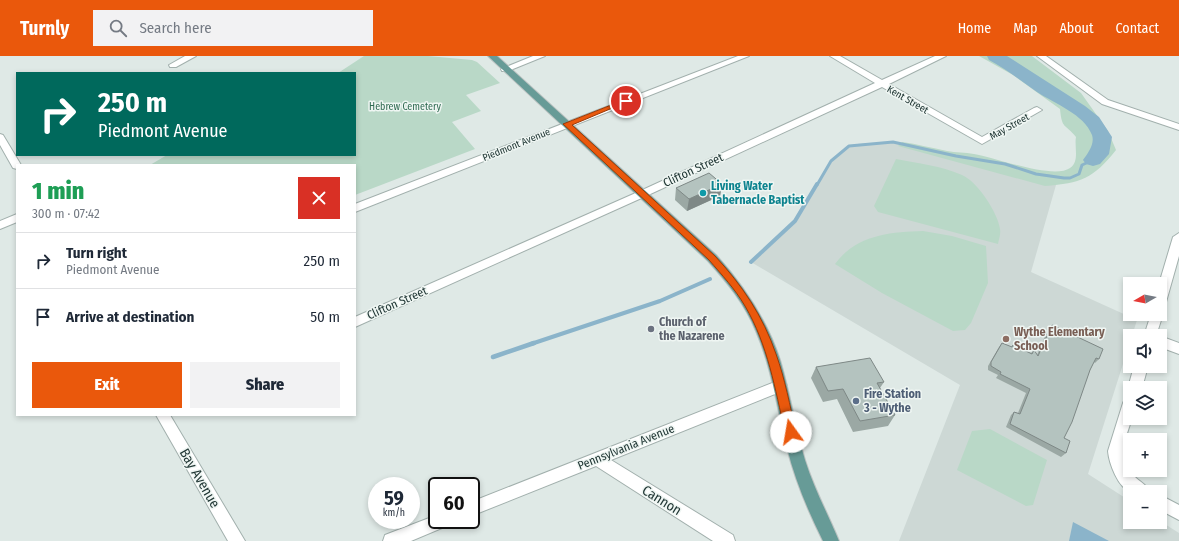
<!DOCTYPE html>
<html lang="en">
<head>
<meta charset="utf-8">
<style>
  body { margin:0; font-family:"Fira Sans Condensed",sans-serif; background:#f2f2f3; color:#1f2937; height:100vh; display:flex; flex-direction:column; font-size:15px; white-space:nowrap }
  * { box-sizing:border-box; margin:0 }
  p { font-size:13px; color:#747a83 }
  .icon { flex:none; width:22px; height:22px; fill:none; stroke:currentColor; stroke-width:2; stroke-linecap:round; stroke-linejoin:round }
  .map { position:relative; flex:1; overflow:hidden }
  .sheet { position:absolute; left:16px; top:108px; width:340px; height:252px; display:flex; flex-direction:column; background:#fff; border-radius:0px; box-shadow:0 2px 6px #0003 }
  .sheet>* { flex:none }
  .hud { position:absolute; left:16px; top:16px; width:340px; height:84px; border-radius:0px; box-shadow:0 2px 6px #0003; background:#00695c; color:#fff; overflow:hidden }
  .needle { width:26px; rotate:261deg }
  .buttons { position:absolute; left:1123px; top:221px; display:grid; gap:8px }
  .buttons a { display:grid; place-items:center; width:44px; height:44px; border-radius:0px; background:#fff; box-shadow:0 2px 6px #0003; font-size:20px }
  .speed { position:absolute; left:368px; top:421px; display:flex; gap:8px; font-size:20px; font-weight:700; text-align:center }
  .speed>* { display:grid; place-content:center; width:52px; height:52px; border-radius:50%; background:#fff; box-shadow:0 2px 6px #0003; line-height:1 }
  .speed small { font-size:10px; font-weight:400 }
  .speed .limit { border:2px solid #111; border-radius:6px; background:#fff; color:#111 }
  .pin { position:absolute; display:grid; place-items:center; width:34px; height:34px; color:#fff; margin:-17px; border:2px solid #fff; border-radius:50%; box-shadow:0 1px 4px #0007 }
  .me { position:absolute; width:44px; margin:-22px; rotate:347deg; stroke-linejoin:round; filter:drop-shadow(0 0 3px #0008) }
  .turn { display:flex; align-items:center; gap:14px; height:84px; padding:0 16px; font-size:18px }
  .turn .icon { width:52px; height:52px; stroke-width:2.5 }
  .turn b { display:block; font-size:28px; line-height:34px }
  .round { display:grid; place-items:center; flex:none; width:42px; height:42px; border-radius:0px; background:#f2f2f3 }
  .head { display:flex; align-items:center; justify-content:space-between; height:68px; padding:0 16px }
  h1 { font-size:24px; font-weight:800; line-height:30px; color:#1e9e55 }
  .primary-button { display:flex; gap:8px; margin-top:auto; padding:8px 16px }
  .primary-button a { flex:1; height:46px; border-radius:0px; background:#ea580c; color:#fff; font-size:16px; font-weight:800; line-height:46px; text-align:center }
  .primary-button a+a { background:#f2f2f3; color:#1f2937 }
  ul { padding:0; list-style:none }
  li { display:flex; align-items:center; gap:12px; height:56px; padding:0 16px; border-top:1px solid #e0e1e3 }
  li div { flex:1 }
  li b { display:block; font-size:15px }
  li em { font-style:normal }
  header { display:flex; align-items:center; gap:24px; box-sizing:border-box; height:56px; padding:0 20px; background:#ea580c; color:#fff }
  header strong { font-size:19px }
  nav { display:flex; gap:22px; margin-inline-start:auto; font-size:14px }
  .search { width:280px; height:36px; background:#f2f2f3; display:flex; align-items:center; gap:10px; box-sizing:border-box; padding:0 14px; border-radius:0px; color:#747a83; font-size:15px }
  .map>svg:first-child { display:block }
</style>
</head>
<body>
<header>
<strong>Turnly</strong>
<div class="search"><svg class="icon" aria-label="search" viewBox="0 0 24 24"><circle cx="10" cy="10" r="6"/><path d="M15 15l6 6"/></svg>Search here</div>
<nav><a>Home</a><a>Map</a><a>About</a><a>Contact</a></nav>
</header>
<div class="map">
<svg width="1179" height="485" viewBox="0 0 1179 485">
  <rect width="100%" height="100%" fill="#dfe9e6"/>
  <!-- built -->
  <path fill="#cdd8d5" d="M893,86l165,36 -27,94 106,48 -5,16h-2v6l-42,132 42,27v21l30,-1 19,12v8h-280l61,-156 -209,-123 21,-17 23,-24 29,-50 16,-19 9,-6 8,-2z"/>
  <!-- green -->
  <path fill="#b9d8c7" d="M364,0h64l44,4 5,2 23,21 -34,12 15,16 -29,11 23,27 -120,46v-30h-205l17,-10h188v-82h-17z
    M979,0h53l49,37 27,38 8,19c-23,29 -35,33 -71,36l-147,-40 4,-4c15,2 30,6 45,9 9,2 18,1 27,3 20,3 79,26 96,14 10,-7 4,-21 6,-31 -11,-14 -14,-7 -16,-28l-47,-34z
    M896,103c21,4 46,7 66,16 15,6 36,38 38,54 1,5 -1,10 -2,15l-120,-32 -4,-6z
    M923,175l29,5 34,10 2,37 -17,40 -6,7 -12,1 -71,-38 -47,-29c21,-29 55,-32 88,-33z
    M990,373l57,31 -14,45 -7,1 -69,-36 15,-39z"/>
  <!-- water -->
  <path fill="#8bb4ca" d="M1073,466l36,19h-40z"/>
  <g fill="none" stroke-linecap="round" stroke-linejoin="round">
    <!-- stream-far2 -->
    <path stroke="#8bb4ca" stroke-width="3" d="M817,129l14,-24 18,-15 44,-4 63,14 49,8 31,10 28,4h6l9,-4 3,-9 11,-5"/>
    <!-- stream-far1 -->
    <path stroke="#8bb4ca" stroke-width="4" d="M751,206l44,-41 22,-37
      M531,288l129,-43 50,-22"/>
    <!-- stream -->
    <path stroke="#8bb4ca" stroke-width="4.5" d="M493,301l41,-14"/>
    <!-- river -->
    <path fill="#8bb4ca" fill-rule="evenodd" d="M987,0h20l78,50 14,11 13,20 -3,17 -9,10 -7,2 -7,-2 -3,-4c5,-7 12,-16 9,-25 -8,-21 -37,-31 -55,-43 -16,-11 -31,-23 -48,-32z"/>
    <defs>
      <path id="minor" d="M185,0h11l-20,11h-6l-1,-2z
        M533,0h12l-37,15h-6l-1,-2z
        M738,0h11l-394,156v-8z
        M830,0h10l42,24 53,-24h11l-57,28 93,53 52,-29 3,-1 5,3 -60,34 -100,-57 -236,109 -291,131v-10l283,-125 237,-109z
        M1037,0h9l62,44 71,24v6l-77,-26z
        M0,78l3,1 18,30h-4v4l-4,-1 -13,-23z
        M17,158v8l-17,7v-8z
        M1179,177v23l-13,46 -2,3 -4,2 -1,-23 14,-47z
        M1160,254l3,4 -7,22h-12l7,-22h9z
        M1160,280l19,7v11l-19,-7z
        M1134,310h14l-6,22h-12v3l-2,-3z
        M780,324l5,2 2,4 -2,4 -174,70 122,75 2,6h-22l-117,-75 -125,50v-14z
        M1130,341v21h2c-7,23 -17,40 3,59 5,5 12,8 15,15 -5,0 -14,2 -19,0 -13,-4 -22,-29 -23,-41l15,-48 2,-4z
        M156,359h14l75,126h-17z
        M1160,439l19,10v15l-19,-10z
        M437,459v5h15l-3,5 -38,16h-28l2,-6z"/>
      <path id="major" d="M488,0h9l219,199c28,31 51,65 64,105 10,33 15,67 25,100 9,29 23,54 34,81h-16c-15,-30 -28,-61 -36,-93 -10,-40 -15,-80 -31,-117 -11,-27 -29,-49 -48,-70z"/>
    </defs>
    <!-- minor casing -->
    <use href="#minor" stroke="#a2b0ad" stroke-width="2"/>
    <!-- major casing -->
    <use href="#major" stroke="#bcc3c2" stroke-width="2"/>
    <!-- minor -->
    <use href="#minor" fill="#fff" fill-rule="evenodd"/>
    <!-- major -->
    <use href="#major" fill="#679b97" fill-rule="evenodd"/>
  </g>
  <!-- wall -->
  <path fill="#9ba8a4" d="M722,128l-2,12 -33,15 -12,-11 1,-12z
    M1052,269l47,34 -4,4 -1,-1 -4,8 -26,68 2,15 -5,4 -55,-30 5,-12 3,-3 4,1 8,-20 -30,-15 2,-3 -10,-5v-4l11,-19 3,-4 9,4 2,-2 18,8 3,-3 3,5 11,-26z
    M816,311l68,15 -4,6 15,27 -7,11 -35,6 -16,-33 -14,3 -12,-24z"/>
  <!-- shaded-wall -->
  <path fill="#7e8886" d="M722,128l-2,12 -33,15 2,-12z"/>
  <!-- building -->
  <path fill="#b4c3bf" stroke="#7e8886" d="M709,117l13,11 -33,15 -13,-11z
    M1052,269l51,24 -4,10 -3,-1 -6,12 -18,52 -8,16 6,3 -4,12 -56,-29 4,-12 6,2 10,-25 -30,-15 1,-2 -10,-6v-4l11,-19 10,4 1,-2 19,9 2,-4 4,6z
    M870,302l14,24 -7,1 18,32 -35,6 -17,-32 -15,2 -12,-24z"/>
  <!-- route -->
  <path fill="#ea580c" stroke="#983908" d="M624,44l5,1 -57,24 143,131c27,29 48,60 61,98 9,25 14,52 20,78l-1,3 -4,1 -4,-1 -2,-3c-10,-43 -17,-87 -40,-126 -10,-17 -23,-31 -36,-46l-146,-136z"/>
  <!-- markers -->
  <circle fill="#0f9aa8" stroke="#eff6f3" stroke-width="1.5" cx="703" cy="137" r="4"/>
  <circle fill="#6b7280" stroke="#eff6f3" stroke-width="1.5" cx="651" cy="273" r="4"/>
  <circle fill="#8d6e63" stroke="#eff6f3" stroke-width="1.5" cx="1006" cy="283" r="4"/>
  <circle fill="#5c6f8a" stroke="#eff6f3" stroke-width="1.5" cx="856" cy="345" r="4"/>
  <g text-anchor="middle" stroke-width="3" stroke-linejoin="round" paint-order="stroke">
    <!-- far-street labels -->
    <g font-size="10" fill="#213735" stroke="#eff6f3">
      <text transform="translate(908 43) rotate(30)" y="4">Kent Street</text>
      <text transform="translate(1009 70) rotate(-29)" y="4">May Street</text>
      <text transform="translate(516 88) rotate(-22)" y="4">Piedmont Avenue</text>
    </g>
    <!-- far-park labels -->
    <g font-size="10" fill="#2f6a51" stroke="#eff6f3">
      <text x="405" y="54">Hebrew Cemetery</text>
    </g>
    <!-- street labels -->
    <g font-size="12" fill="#213735" stroke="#eff6f3">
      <text transform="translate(693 114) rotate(-25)" y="4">Clifton Street</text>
      <text transform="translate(397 247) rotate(-24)" y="4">Clifton Street</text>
      <text transform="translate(626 391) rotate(-22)" y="4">Pennsylvania Avenue</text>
    </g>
    <!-- culture labels -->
    <g font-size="12" font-weight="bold" fill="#0d838f" stroke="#eff6f3" text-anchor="start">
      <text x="711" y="134">Living Water<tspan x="711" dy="14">Tabernacle Baptist</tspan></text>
    </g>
    <!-- worship labels -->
    <g font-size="12" font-weight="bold" fill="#5b616d" stroke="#eff6f3" text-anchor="start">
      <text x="659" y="270">Church of<tspan x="659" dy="14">the Nazarene</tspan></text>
    </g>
    <!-- education labels -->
    <g font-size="12" font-weight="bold" fill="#785e54" stroke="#eff6f3" text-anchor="start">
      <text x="1014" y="280">Wythe Elementary<tspan x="1014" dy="14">School</tspan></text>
    </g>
    <!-- service labels -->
    <g font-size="12" font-weight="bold" fill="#4e5e75" stroke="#eff6f3" text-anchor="start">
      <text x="864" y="342">Fire Station<tspan x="864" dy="14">3 - Wythe</tspan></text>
    </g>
    <!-- near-street labels -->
    <g font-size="14" fill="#213735" stroke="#eff6f3">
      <text transform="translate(200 422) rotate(60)" y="5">Bay Avenue</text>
      <text transform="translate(662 444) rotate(32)" y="5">Cannon</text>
    </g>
  </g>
</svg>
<div class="buttons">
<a><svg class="needle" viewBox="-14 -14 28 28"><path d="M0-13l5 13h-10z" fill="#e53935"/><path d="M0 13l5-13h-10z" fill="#747a83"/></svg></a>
<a><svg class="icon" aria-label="sound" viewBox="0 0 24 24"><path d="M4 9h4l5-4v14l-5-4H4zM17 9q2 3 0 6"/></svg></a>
<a><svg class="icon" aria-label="layers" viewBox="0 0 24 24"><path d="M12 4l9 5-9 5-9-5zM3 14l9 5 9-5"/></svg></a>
<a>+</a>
<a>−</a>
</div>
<div class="speed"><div>59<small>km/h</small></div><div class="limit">60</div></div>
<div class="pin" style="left:626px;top:45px;background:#d93025"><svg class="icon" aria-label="arrive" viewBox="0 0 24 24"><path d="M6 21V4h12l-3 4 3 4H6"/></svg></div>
<svg class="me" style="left:791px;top:376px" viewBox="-20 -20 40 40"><circle r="19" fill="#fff"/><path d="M0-13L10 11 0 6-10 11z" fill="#ea580c"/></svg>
<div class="hud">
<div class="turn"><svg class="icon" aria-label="right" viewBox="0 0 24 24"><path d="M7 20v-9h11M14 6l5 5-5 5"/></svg><div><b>250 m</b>Piedmont Avenue</div></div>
</div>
<section class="sheet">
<div class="head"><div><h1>1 min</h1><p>300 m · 07:42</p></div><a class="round" style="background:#d93025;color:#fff"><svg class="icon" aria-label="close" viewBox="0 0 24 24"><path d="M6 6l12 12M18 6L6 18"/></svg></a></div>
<ul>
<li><svg class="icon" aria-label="right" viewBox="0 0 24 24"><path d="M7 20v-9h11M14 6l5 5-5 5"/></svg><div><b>Turn right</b><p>Piedmont Avenue</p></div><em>250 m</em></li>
<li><svg class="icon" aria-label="arrive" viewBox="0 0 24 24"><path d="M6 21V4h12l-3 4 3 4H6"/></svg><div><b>Arrive at destination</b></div><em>50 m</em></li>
</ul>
<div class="primary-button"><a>Exit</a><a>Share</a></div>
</section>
</div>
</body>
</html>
